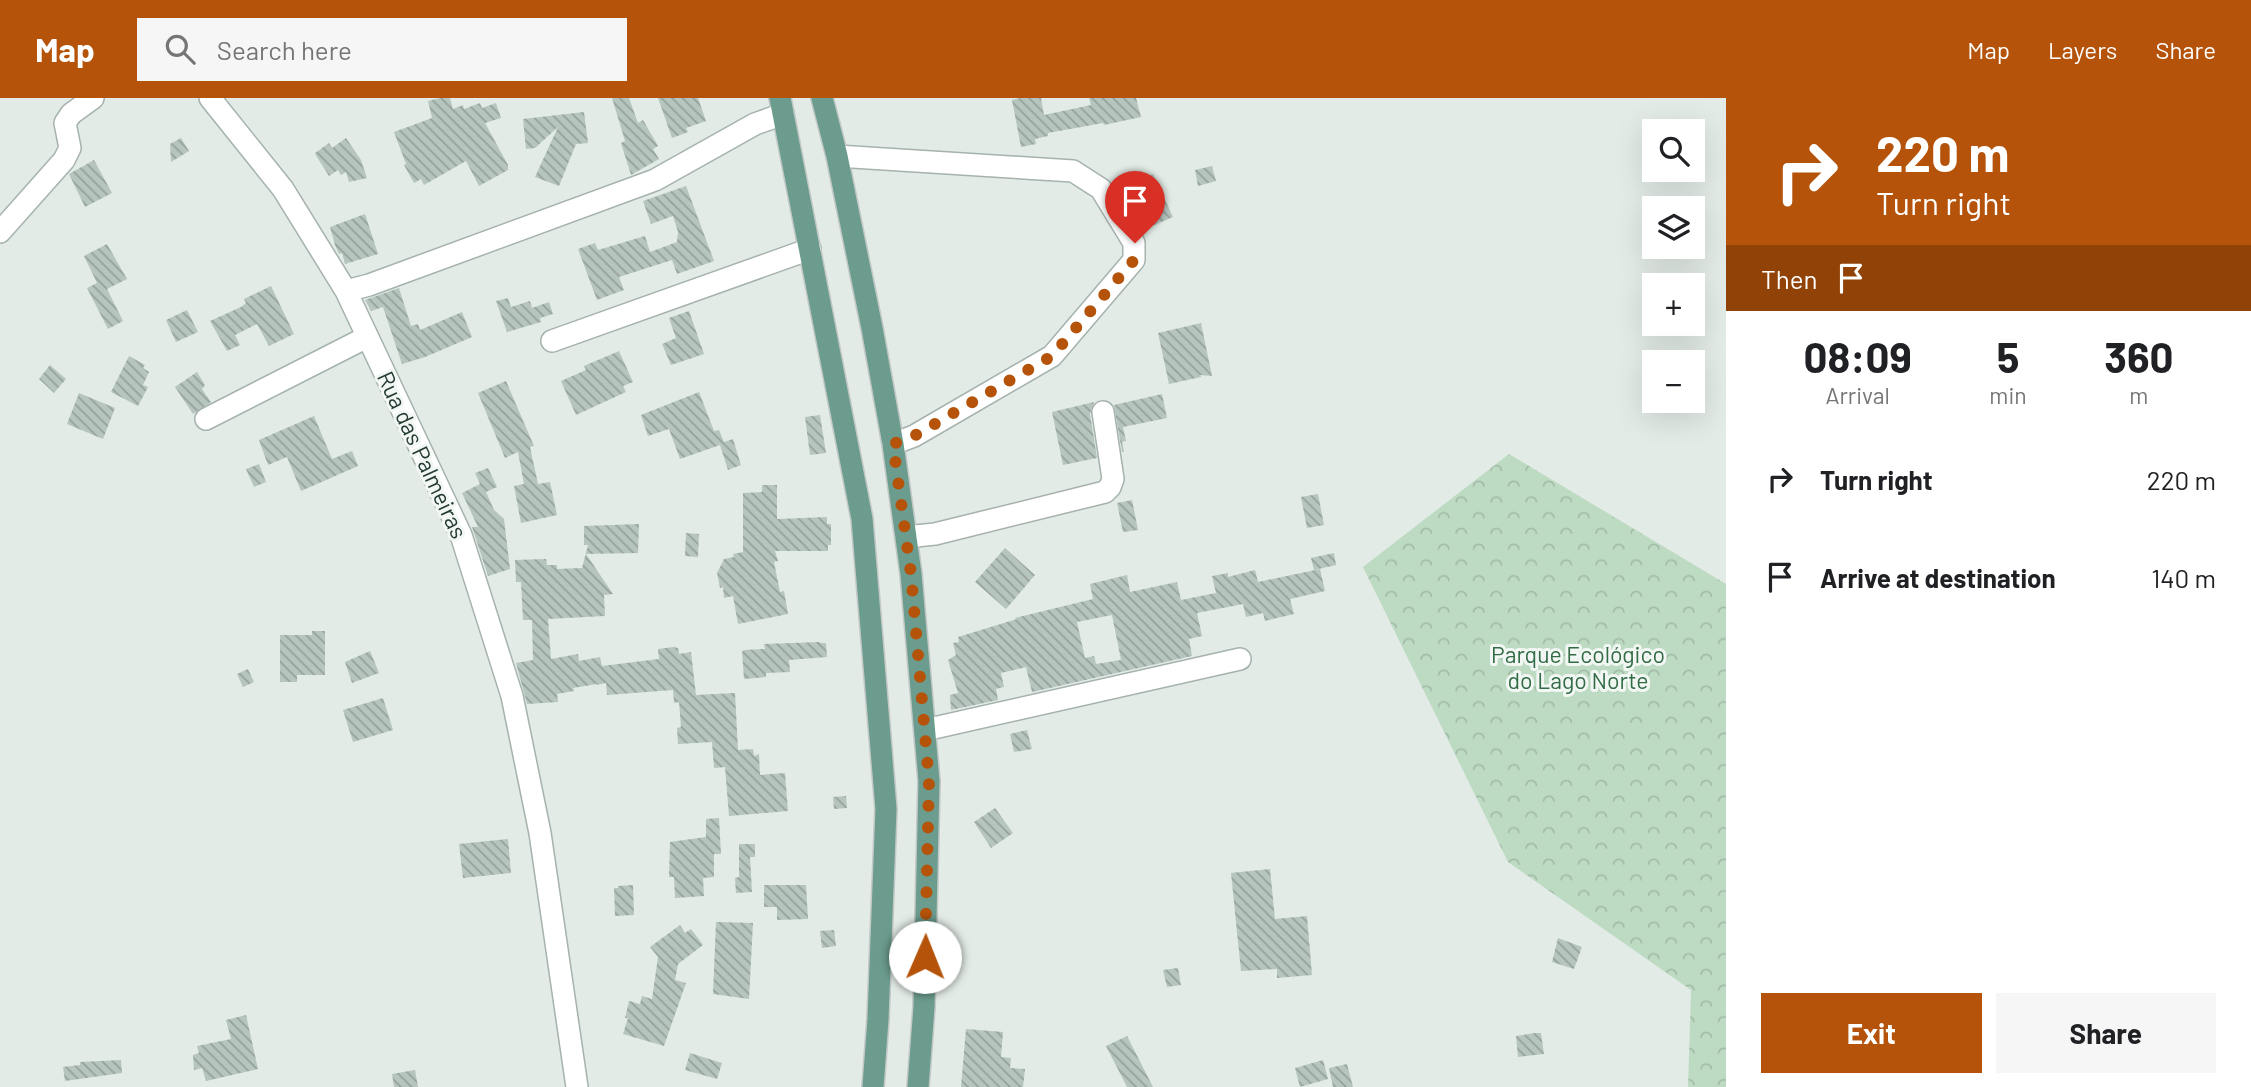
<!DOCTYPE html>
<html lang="en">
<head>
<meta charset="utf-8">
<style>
  body { margin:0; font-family:Barlow,sans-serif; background:#f6f6f6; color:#202124; height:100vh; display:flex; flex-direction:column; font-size:26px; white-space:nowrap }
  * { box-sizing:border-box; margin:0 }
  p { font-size:23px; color:#757577 }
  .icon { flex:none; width:38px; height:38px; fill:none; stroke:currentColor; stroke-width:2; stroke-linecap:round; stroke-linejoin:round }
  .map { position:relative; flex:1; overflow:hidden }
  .side { display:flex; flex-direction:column; background:#fff; width:525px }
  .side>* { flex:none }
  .hud { background:#b45309; color:#fff; overflow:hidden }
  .fabs { position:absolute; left:1642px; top:21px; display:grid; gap:14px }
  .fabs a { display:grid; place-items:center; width:63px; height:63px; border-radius:0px; background:#fff; box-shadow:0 7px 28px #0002; font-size:35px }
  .pin { position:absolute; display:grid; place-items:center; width:60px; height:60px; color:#fff; margin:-72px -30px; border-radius:50% 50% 50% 0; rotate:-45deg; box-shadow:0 0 7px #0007 }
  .pin .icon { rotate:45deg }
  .me { position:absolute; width:77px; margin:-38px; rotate:1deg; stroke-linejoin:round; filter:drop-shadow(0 0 5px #0008) }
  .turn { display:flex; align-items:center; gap:24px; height:147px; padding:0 35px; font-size:32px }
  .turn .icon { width:91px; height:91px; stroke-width:2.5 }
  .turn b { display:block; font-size:49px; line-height:60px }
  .then { display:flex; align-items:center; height:66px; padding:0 35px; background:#0003; gap:14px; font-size:26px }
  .eta { display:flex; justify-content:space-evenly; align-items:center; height:119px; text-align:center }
  .eta b { font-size:42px; font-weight:700; line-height:49px }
  .button { display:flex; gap:14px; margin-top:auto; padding:14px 35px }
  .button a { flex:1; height:80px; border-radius:0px; background:#b45309; color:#fff; font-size:28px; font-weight:700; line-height:80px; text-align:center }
  .button a+a { background:#f6f6f6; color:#202124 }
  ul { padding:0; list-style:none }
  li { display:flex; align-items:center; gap:21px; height:98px; padding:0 35px }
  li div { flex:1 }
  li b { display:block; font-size:26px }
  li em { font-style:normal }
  header { display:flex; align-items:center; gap:42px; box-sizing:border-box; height:98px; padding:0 35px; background:#b45309; color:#fff }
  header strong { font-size:33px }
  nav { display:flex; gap:38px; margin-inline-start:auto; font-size:24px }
  .search { width:490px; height:63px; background:#f6f6f6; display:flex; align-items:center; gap:18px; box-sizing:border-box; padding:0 24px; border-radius:0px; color:#757577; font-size:26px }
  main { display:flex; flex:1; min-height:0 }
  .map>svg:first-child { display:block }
</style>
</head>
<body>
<header>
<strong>Map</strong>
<div class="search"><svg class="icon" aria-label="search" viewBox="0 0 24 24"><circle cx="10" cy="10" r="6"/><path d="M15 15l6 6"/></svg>Search here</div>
<nav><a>Map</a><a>Layers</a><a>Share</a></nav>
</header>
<main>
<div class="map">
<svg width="1726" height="989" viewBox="0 0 1726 989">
  <defs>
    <pattern id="park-crowns" width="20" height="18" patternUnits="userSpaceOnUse" patternTransform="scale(1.75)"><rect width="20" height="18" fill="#bddac3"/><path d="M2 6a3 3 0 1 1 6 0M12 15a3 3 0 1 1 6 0" fill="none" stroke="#a2bca8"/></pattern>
    <pattern id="building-back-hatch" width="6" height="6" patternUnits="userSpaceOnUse" patternTransform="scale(1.75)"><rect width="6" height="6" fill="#b7c5bf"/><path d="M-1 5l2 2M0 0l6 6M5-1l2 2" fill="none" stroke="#95a19c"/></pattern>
  </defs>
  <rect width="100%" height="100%" fill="#e2ebe6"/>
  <!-- park -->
  <path fill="url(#park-crowns)" d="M1509,356l217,130v503h-38l3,-97 -183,-128 -145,-295z"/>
  <!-- building -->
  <path fill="url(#building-back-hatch)" fill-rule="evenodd" d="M440,0h10l3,11 10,-4 1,4 16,-6 2,5 14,-5 5,15 -16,5 23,42v5l-29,16 -13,-25 -42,24 -3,-6 -7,4 -10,-18 2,-1 -12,-32 38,-14 -4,-17z
    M612,0h17l9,25 5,-3 15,26 -5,3 6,10 -28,16 -10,-32 4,-2z
    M658,0h40l8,23 -20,7 2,4 -16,6z
    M1020,0h21l3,17 47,-10 -2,-7h47l5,19 -37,8 -1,-2 -55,10v3l-13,3 1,5 -15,3 -9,-47z
    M584,14l4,31 -12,1 -17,42 -24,-9 23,-50 -23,21 -9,1 -3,-30z
    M181,40l8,13 -18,11 -1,-18z
    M346,40l15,22 6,18 -18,4 -3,-10 -5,3 -3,-5 -9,6 -12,-19 -2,-4 14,-10 3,5z
    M94,62l18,33 -27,14 -16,-33z
    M1212,68l4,15 -18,5 -3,-16z
    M1153,76l20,43 -30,13 -9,-21 -3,2 -5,-10 -2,1 -7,-12 4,-2v-5z
    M686,88l28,75 -37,13 -5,-14 -53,17 5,13 -27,10 -19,-51 17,-6 3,7 47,-14 5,16 27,-10 1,-10 -5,-16 -22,8 -8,-23z
    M365,116l13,40 -33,10 -3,-11 -3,1 -4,-9 -5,-18z
    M107,146l20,35 -20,10 16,32 -15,8 -21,-41 10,-5 -13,-27z
    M271,188l23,48 -25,12 -12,-22 -22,11 5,10 -13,6 -17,-30 31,-14 5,-4 -2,-4z
    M399,190l12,38 7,-2 2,6 42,-18 10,25 -47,20 -23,7 -19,-57 -12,4 -6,-11z
    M508,200l3,9 19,-6 2,7 17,-6 4,12 -13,4 1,4 -34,10 -11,-31z
    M187,212l11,22 -22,10 -10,-22z
    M689,213l15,43 -33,11 -9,-21 14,-6 -7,-20z
    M1201,225l11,53 -12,-1 1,2 -32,7 -11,-51z
    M619,253l14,31 -10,4 3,6 -50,23 -15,-34 25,-11 -2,-4z
    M129,258l16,9 -2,3 6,4 -6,13 5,2 -10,19 -27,-14z
    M50,267l16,14 -12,14 -15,-14z
    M197,274l8,13 -3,4 9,13 -18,12 -18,-27z
    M506,283l28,65 -4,1 8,37 12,-2 7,33 -36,8 -7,-37 10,-2 -6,-32 -13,6 -27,-65z
    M699,294l15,39 5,-1 5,12 9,-3 8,26 -13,5 -8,-25 -40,14 -11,-30 -21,7 -7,-21z
    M79,295l36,15 -12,31 -36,-15z
    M1162,296l5,24 -44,9 3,14 -4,1 2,10h-2l-8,-47z
    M1094,304l-4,12 7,44 -34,7 -11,-53z
    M820,317l6,38 -16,2 -5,-38z
    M314,318l18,43 20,-8 6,15 -57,25 -14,-34 -19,8 -9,-25z
    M259,366l7,18 -12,5 -8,-18z
    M488,370l9,19 -11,5 8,18 10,9 6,50 -22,7 -16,-49h6l-16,-34 18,-9 -5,-11z
    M762,387h15v34l50,-2v7h4v21h-3v6h-53l3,10 -4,1 6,30 4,-1 4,23 -50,10 -5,-28 -9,2 -1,-11 -3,1 -3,-15 7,-14 10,-2 -1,-3 10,-2v-59l19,-1z
    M1318,396l6,31 -17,3 -6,-31z
    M1132,402l6,30 -15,2 -6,-29z
    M639,426l-1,29 -52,1 27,40 -9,1 1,21 -57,3 3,40 27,-5 1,7 21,-4 2,9 57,-7 -1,-10 15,-2 5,1 1,6 12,-2 5,43 39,-2 3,57 15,-1 1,7 5,-2 1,21 25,-2 3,38 -59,5 -4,-49 -11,1 -2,-26 -34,2 -1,-16 4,-1 -2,-25 -5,1 -1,-13 -66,5 -1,-12 -9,2v-1l-24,4 1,3 -17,3 1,8 -31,2 -11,-41 17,-3 -1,-40h-9l-2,-38h-5l-1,-22 31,-1 1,6h10v4l25,-1 6,-23h-4v-19z
    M686,435l13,1 -1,23 -13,-1z
    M1005,450l30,27 -29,34 -31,-27z
    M1334,455l2,12 -22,5 -3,-12z
    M1320,471l5,22 -35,8 4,15 -29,7 -2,-8 -17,4 -3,-13 -46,9 5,23 -13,3 3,17 -160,36 -6,-25 -25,6 3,14 -8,2 2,11 -47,10 -1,-15 8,-2 -10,-33 8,-5 -3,-12 6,-1 -1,-5 59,-18 -2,-1 78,-19 -3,-15 37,-9 3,17 47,-10 4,18 35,-7 -4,-17 16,-3v4l27,-7 3,12zM1112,517l9,45 -25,4 -2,-8 -9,2 -8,-36z
    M312,533h13v44h-28v7h-17v-47h32z
    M820,544v1h6l1,14 -38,3 1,12 -24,1v4l-22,2 -2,-27 2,-2 21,-1 -1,-5z
    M370,553l9,22 -27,10 -7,-21z
    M248,571l6,13 -11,5 -6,-13z
    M383,600l10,32 -40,12 -10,-32z
    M1027,632l5,19 -18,3 -4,-18z
    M846,698l1,12 -13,1 -1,-12z
    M995,710l18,25 -22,15 -17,-26z
    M719,720l2,36h-7v23l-11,1 1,18 -29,2 -1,-21h-5l1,-35 36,-5v-18z
    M508,741l3,34 -48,5 -4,-34z
    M739,746h16v13h-5l2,35 -16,1 -1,-15 4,-1z
    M1270,771l5,50 32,-3 5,59 -35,3v-9l-36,2 -10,-98z
    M633,787l1,30 -19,1 -1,-28h4v-2z
    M764,787h42l2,34 -31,1v-13h-13z
    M716,824l37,1 -4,76 -36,-5z
    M680,827l5,8 6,-4 12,16 -25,19 -3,16 11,3 -22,63 -41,-12 5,-16h-3l4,-17 11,3 2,-8 10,3 6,-42 -8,-10z
    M834,832l2,16 -14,2 -2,-17z
    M1558,840l24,9 -8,22 -22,-7z
    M1178,870l3,17 -14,2 -4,-17z
    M246,917l12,54 -52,12 -4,-13 -8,2 -1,-15 6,-2 -2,-7 34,-7 -5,-19z
    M966,931l37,3 -2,25 10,1 -1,10 15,1 -2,18h-62z
    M1535,935h6l3,21 -26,3 -2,-21z
    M1127,938l26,51h-26l-21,-41z
    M690,955l32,10 -5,16 -32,-9z
    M121,962l1,13 -57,8 -2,-14 17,-2v-3z
    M1323,962l5,19 -28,8 -5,-19z
    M1347,966l6,23h-20l-4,-19z
    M415,972l3,17h-24l-2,-13z"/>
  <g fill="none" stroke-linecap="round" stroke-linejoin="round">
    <defs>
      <path id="minor" d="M210,0l73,91 63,102 115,244 51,161 28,137 37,254
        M837,58l236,15 28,18 33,54v17l-82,96 -138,80 -21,8
        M0,134l64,-72 6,-12 -5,-25 6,-9 22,-16
        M346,193l23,-6 286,-105 100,-56 28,-10
        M552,243l258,-92
        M206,321l161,-82
        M906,439l29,-3 170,-42 5,-5 3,-8 -10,-67
        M925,632l315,-71"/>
      <path id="major" d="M780,0l82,421 24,290 -8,210 -5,68
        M822,0l15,58 35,172 21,116 18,130 18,207 -5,226 -6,80"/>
    </defs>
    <!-- minor casing -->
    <use href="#minor" stroke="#a5b2ad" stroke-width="24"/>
    <!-- major casing -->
    <use href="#major" stroke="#c2c8c6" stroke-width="24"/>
    <!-- minor -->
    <use href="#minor" stroke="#fff" stroke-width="21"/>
    <!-- major -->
    <use href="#major" stroke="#6b9c8d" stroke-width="21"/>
  </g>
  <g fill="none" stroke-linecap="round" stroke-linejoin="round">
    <!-- route -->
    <path stroke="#b45309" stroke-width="12" stroke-dasharray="0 21.6" d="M925,859l4,-176 -18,-207 -18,-130 21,-8 138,-80 82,-96 1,-17"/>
  </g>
  <g text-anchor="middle" stroke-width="6" stroke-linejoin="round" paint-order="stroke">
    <!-- street labels -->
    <g font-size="23" fill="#243a33" stroke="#f2f7f4">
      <text transform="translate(422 357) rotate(65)" y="8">Rua das Palmeiras</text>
    </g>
    <!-- park labels -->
    <g font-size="23" fill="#326c46" stroke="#f2f7f4">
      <text x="1578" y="565">Parque Ecológico<tspan x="1578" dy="26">do Lago Norte</tspan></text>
    </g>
  </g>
</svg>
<div class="fabs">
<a><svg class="icon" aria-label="search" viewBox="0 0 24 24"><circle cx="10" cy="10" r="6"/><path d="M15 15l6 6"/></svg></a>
<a><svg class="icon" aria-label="layers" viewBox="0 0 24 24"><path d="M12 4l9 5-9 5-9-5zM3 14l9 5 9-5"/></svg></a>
<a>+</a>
<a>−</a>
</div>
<div class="pin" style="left:1135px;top:145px;background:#d93025"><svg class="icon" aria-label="arrive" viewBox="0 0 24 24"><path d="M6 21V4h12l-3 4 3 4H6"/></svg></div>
<svg class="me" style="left:925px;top:859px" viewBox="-20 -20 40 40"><circle r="19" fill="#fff"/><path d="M0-13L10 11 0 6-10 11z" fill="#b45309"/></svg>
</div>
<section class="side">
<div class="hud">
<div class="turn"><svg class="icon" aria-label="right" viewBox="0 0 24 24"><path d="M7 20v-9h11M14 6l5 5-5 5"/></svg><div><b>220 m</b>Turn right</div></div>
<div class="then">Then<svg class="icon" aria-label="arrive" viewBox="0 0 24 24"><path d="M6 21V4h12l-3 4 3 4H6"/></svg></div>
</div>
<div class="eta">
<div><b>08:09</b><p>Arrival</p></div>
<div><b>5</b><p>min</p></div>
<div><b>360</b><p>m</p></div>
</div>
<ul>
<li><svg class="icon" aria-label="right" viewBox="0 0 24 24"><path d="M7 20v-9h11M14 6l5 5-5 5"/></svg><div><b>Turn right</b></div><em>220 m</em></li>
<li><svg class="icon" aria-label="arrive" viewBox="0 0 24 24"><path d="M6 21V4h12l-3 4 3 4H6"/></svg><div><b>Arrive at destination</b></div><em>140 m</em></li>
</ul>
<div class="button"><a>Exit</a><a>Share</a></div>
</section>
</main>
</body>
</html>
